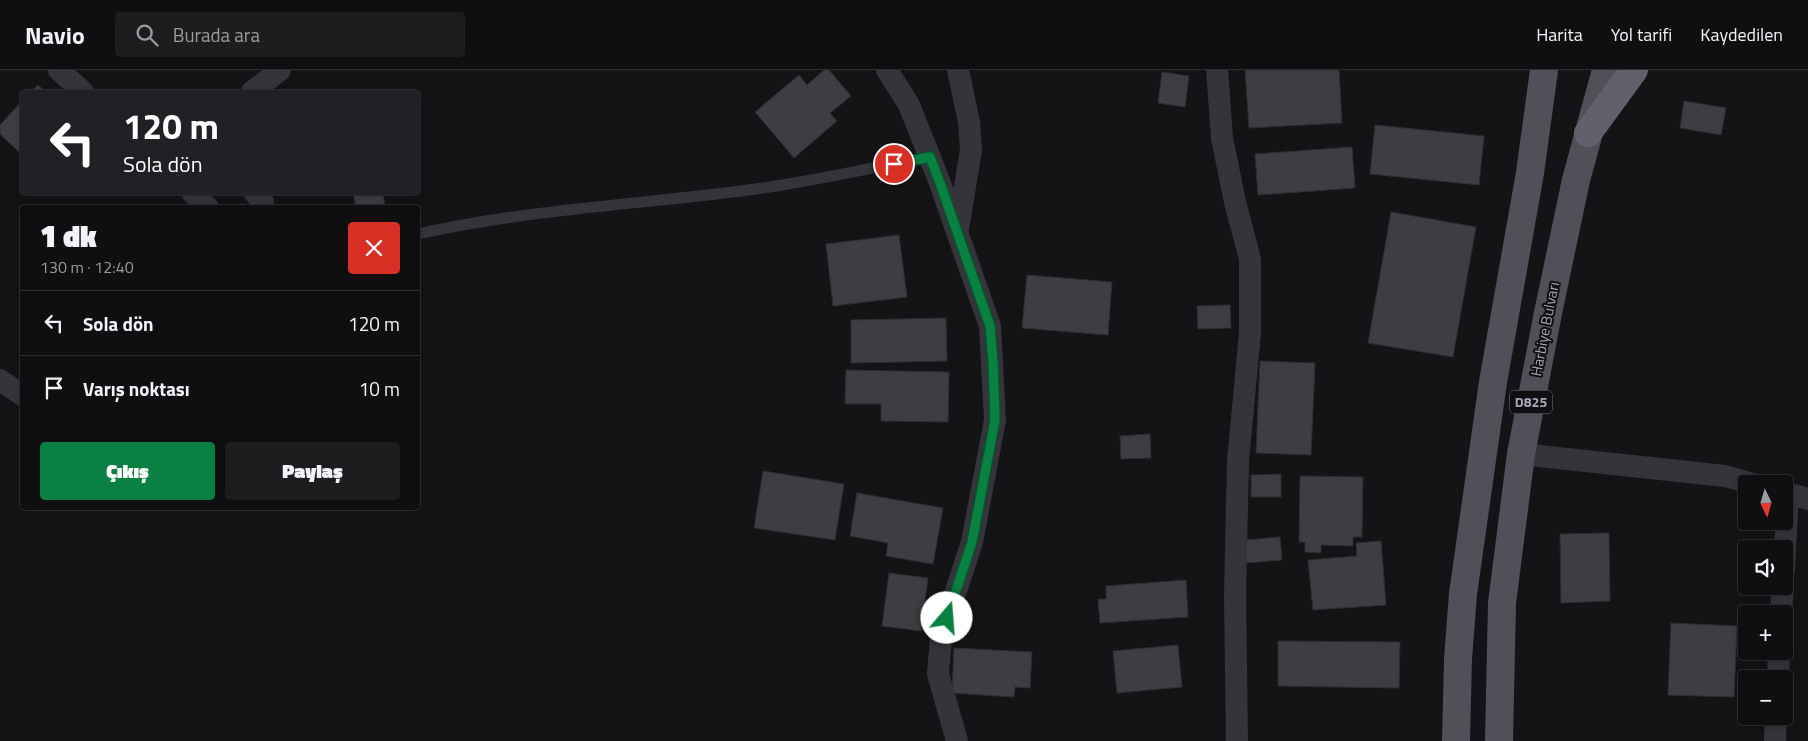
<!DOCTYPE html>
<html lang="tr">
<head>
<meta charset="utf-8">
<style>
  body { margin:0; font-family:"Titillium Web",sans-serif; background:#1d1c1e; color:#f1f3f6; height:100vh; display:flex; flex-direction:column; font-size:19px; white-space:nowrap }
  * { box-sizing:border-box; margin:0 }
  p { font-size:16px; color:#9b9c9f }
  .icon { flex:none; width:28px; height:28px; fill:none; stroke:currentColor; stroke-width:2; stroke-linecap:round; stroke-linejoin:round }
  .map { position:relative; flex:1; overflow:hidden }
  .details { position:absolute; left:20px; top:135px; width:400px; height:305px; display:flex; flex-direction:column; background:#0f0e10; border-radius:5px; box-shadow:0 2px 8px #0003,0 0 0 1px #2f2e30 }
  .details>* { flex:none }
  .top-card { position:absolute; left:20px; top:20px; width:400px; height:105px; border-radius:5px; box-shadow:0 2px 8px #0003,0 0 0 1px #2f2e30; background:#202124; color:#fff; overflow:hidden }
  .needle { width:32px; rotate:175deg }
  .fabs { position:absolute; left:1738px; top:405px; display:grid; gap:10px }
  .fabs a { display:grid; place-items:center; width:55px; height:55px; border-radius:5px; background:#0f0e10; box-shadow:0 2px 8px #0003,0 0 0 1px #2f2e30; font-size:25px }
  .pin { position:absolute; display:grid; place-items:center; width:42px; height:42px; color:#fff; margin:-21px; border:2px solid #fff; border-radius:50%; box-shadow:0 1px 5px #0007 }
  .me { position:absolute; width:55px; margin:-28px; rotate:18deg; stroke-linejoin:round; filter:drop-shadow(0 0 4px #0008) }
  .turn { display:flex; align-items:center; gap:18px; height:105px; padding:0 20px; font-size:22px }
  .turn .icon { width:65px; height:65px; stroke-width:2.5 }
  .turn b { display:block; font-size:35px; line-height:42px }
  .round { display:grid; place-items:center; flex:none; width:52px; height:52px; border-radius:5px; background:#1d1c1e }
  .head { display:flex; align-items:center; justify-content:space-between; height:85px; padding:0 20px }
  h1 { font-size:30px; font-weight:800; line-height:38px }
  .primary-button { display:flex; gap:10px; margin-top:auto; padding:10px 20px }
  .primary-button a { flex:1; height:58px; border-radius:5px; background:#0b8043; color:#fff; font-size:20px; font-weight:800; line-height:58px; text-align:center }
  .primary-button a+a { background:#1d1c1e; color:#f1f3f6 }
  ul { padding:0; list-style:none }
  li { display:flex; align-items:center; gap:15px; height:65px; padding:0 20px; border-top:1px solid #2f2e30 }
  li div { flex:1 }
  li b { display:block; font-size:19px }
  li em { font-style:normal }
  header { display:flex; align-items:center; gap:30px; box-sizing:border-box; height:70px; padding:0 25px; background:#0f0e10; border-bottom:1px solid #2f2e30 }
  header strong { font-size:24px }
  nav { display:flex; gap:28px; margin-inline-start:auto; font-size:18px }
  .search { width:350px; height:45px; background:#1d1c1e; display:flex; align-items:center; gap:12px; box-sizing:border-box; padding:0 18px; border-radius:5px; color:#9b9c9f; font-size:19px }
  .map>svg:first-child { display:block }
</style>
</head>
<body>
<header>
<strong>Navio</strong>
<div class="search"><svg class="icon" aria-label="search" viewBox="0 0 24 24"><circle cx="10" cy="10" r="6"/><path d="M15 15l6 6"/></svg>Burada ara</div>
<nav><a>Harita</a><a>Yol tarifi</a><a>Kaydedilen</a></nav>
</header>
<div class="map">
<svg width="1808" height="671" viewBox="0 0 1808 671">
  <rect width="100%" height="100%" fill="#141315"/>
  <!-- building -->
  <path fill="#3e3d42" stroke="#2e2d31" d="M824,0h5l22,26 -21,17 7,8 -43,37 -39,-46 44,-37 8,10z
    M1245,0h94l3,53 -93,5z
    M1162,2l27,4 -4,31 -27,-4z
    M38,15l8,7h-16z
    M22,31v54l-22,-21v-9z
    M1684,31l42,7 -5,27 -41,-7z
    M1375,55l109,11 -5,49 -109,-11z
    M1352,77l3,41 -97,7 -3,-41z
    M353,122h30l2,16h-29z
    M1391,142l85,15 -23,130 -85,-14z
    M899,165l8,62 -74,9 -7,-62z
    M1027,205l85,7 -4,53 -86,-7z
    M1230,235l1,23 -33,1 -1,-23z
    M946,248l1,43 -96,2v-43z
    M1260,291l55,2 -4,92 -55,-2z
    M846,300l103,2 -1,50 -67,-1v-17h-36z
    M1150,364l1,24 -30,1 -1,-23z
    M763,401l81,13 -9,56 -81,-12z
    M1281,404v23h-30v-22z
    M1300,406l63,1 -1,60h-9v9l-32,-1v8l-16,-1v-10h-6z
    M857,423l86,15 -10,56 -47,-8 2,-13 -38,-7z
    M1609,463l1,68 -49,2 -1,-69z
    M1280,467l2,23 -36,3 -1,-23z
    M1381,471l5,64 -73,5 -5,-50 49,-4 -1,-13z
    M889,503l39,5 -7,53 -39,-5z
    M1186,510l2,37 -88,6 -2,-24h8v-13z
    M1671,553l66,3 -3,71 -66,-2z
    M1278,571l122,1 -1,46 -121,-2z
    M1178,575l4,42 -65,6 -4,-42z
    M954,578l78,4 -2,36 -15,-1 -1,10 -62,-4z"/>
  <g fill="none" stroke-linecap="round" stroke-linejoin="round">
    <!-- lane -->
    <path stroke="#35343a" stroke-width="11" d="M418,164c115,-26 235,-30 352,-47 53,-8 106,-20 159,-30"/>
    <!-- street -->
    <path stroke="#35343a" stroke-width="22" d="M59,0l24,22
      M887,0l22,35 31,78 50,143 5,94 -23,122 -31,95 -3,37 19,67
      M958,0l11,52 2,28 -13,79
      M1217,0l5,68 13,64 15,57v74l-12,128 -3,134 2,146
      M252,22l28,-22
      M192,122l16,16
      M254,122l9,10
      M0,310l22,15
      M1521,384l204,22 28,8
      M1784,422l24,7
      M1784,500l4,-77
      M1781,544l2,-28
      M1778,609l1,-28
      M1775,671l1,-25"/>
    <!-- primary -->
    <path stroke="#505059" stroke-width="28" d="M1456,671l2,-82 5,-65 30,-212 37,-209 14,-103
      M1499,671l3,-138 19,-149 27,-141 28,-133 30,-110"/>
    <!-- highway -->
    <path stroke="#60616b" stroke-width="28" d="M1588,63l46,-63"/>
  </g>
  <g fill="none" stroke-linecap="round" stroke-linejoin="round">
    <defs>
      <path id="route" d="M894,94l36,-7 10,26 50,143 3,36 2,58 -23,122 -25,76"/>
    </defs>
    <!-- route casing -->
    <use href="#route" stroke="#07532c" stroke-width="12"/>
    <!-- route -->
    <use href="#route" stroke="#0b8043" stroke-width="9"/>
  </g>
  <g text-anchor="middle" stroke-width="4" stroke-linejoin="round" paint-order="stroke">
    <!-- shield labels -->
    <rect fill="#0f0e10" stroke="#787884" stroke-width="1" x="1510" y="320.5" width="42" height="23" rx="4"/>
    <g font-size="14" font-weight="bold" fill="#a5a6b6">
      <text x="1531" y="337">D825</text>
    </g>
    <!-- street labels -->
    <g font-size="15" fill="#a5a6b6" stroke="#0f0e10">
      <text transform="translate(1545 259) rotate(-79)" y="5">Harbiye Bulvarı</text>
    </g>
  </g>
</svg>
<div class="fabs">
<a><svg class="needle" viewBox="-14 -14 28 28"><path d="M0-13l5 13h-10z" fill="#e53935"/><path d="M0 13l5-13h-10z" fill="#9b9c9f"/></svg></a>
<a><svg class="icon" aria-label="sound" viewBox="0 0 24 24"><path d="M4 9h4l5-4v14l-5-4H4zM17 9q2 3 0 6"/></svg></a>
<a>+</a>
<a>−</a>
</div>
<div class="pin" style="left:894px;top:94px;background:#d93025"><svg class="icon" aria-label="arrive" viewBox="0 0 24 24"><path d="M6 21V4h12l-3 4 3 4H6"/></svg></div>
<svg class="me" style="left:947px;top:548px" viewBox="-20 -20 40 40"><circle r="19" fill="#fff"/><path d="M0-13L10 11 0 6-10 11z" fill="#0b8043"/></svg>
<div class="top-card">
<div class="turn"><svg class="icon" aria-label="left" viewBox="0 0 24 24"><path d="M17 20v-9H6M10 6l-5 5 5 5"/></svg><div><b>120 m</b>Sola dön</div></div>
</div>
<section class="details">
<div class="head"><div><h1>1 dk</h1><p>130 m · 12:40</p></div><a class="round" style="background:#d93025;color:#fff"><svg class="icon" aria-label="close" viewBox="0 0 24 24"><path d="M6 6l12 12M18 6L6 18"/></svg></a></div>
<ul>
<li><svg class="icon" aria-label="left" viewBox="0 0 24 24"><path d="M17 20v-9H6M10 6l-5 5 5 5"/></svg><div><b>Sola dön</b></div><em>120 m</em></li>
<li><svg class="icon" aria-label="arrive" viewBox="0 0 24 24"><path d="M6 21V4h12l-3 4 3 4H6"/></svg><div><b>Varış noktası</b></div><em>10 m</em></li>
</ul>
<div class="primary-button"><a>Çıkış</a><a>Paylaş</a></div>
</section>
</div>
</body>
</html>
